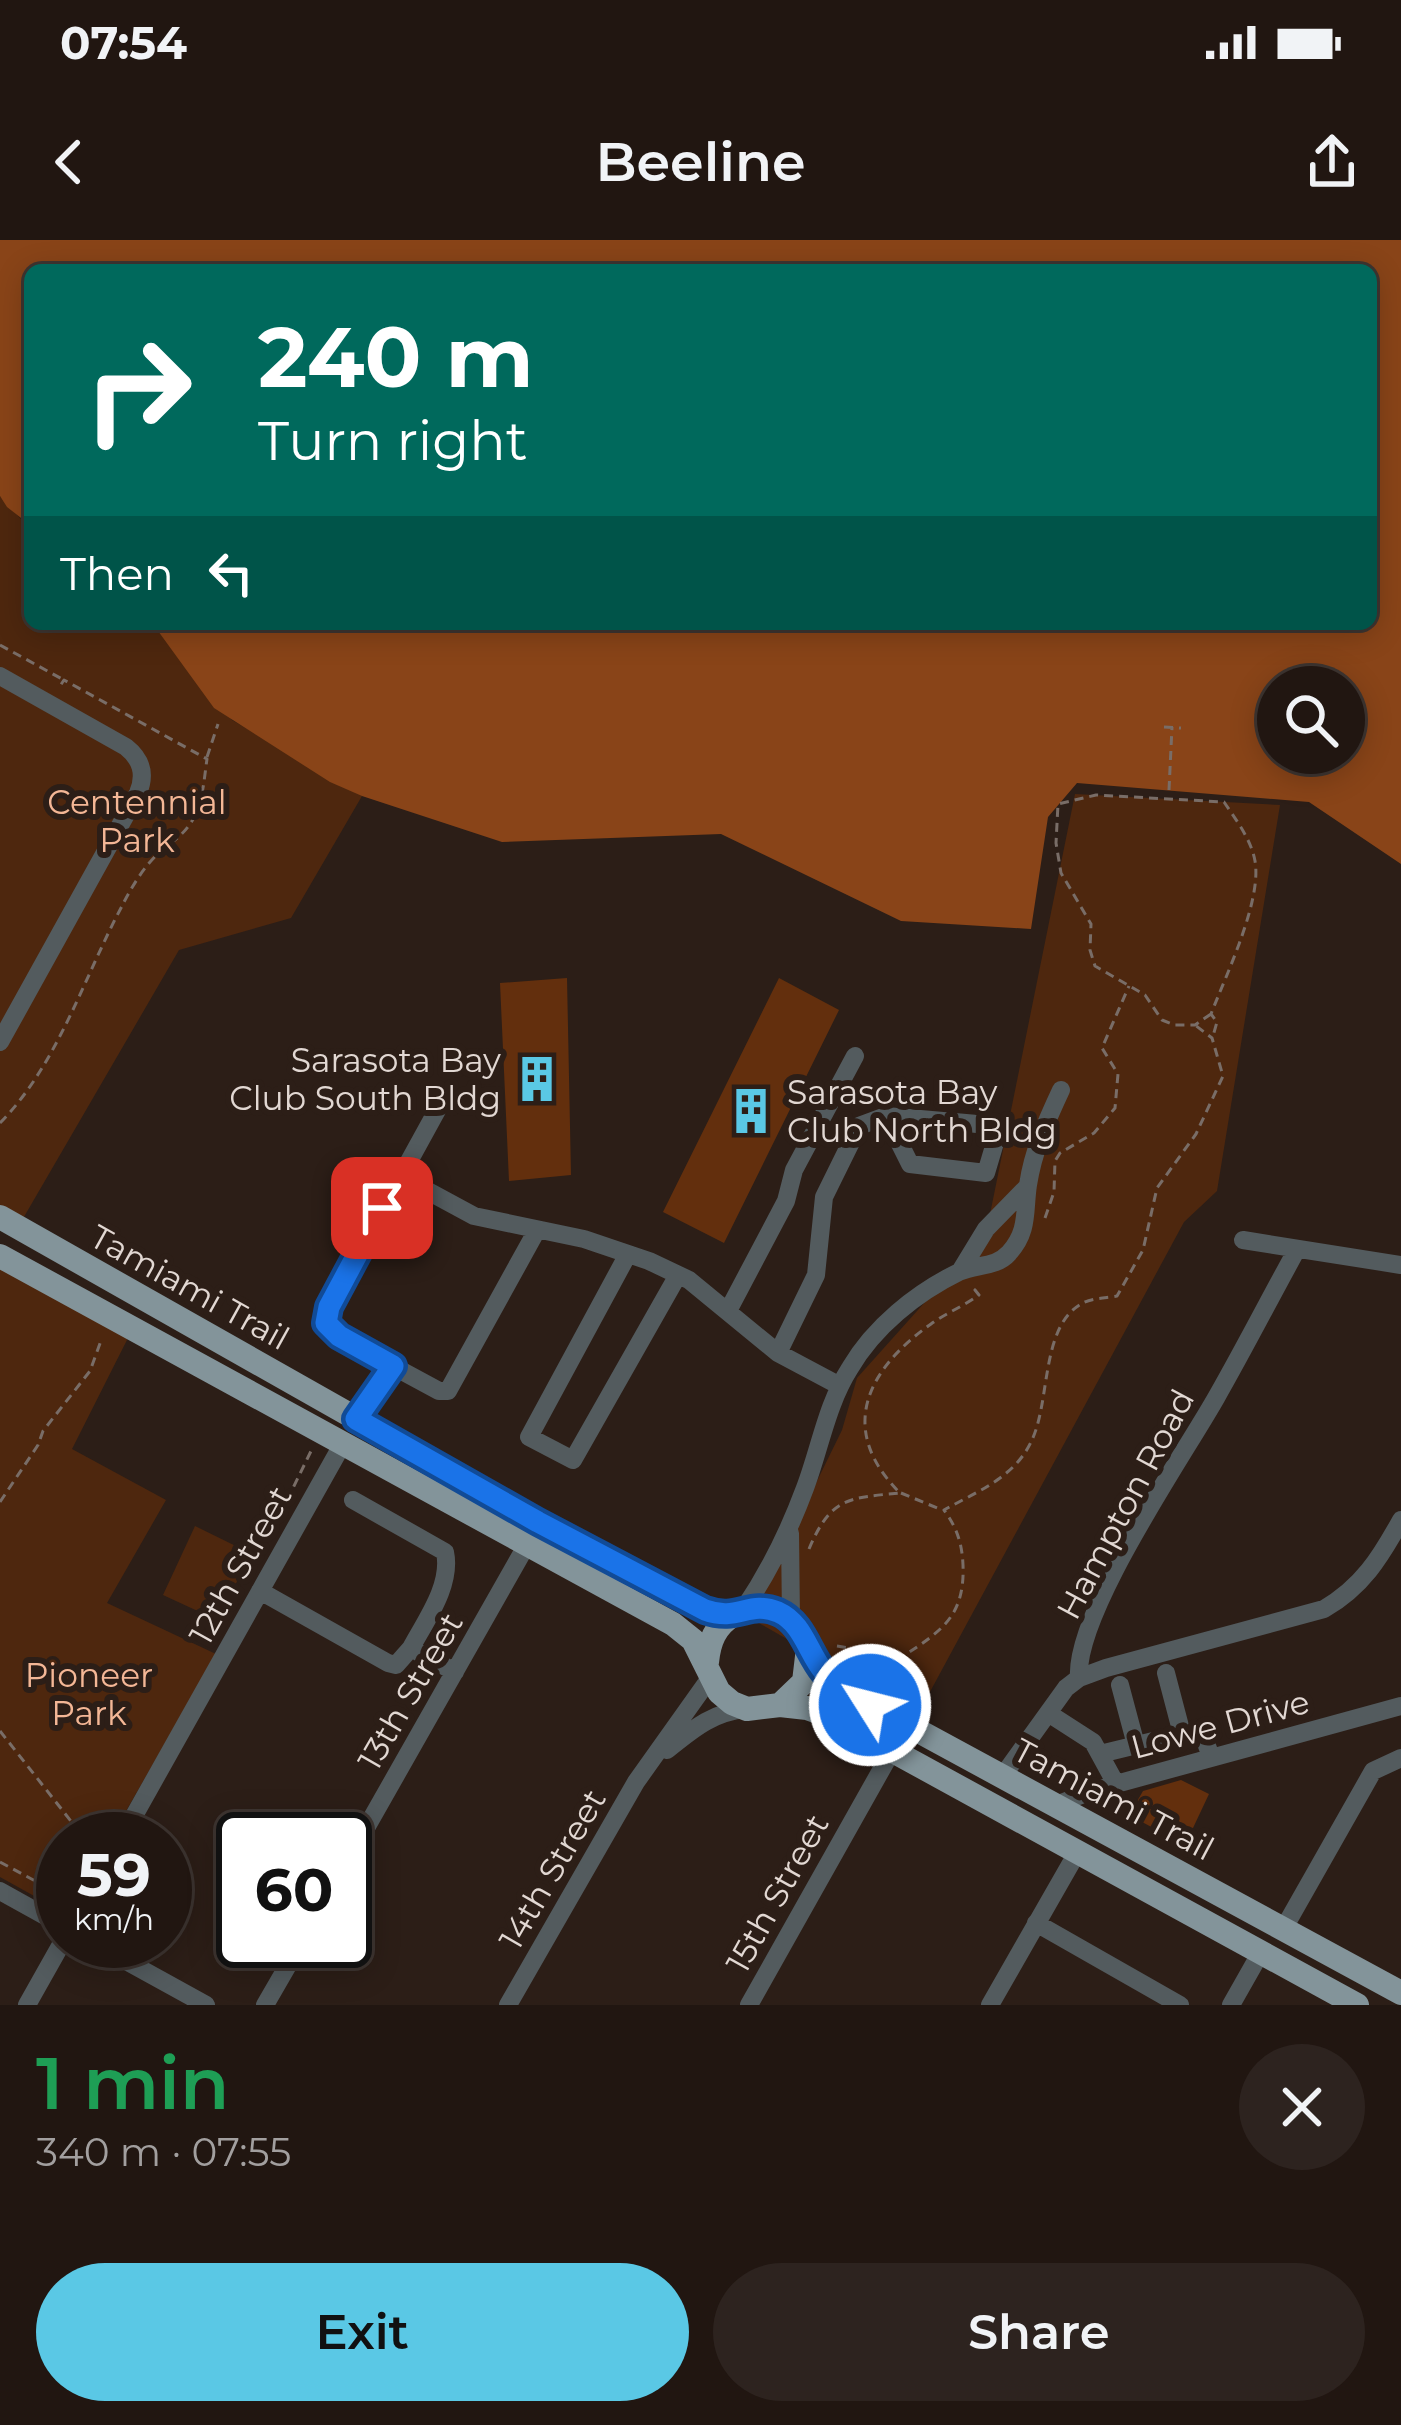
<!DOCTYPE html>
<html lang="en">
<head>
<meta charset="utf-8">
<style>
  body { margin:0; font-family:Montserrat,sans-serif; background:#2d231f; color:#f1f3f6; height:100vh; display:flex; flex-direction:column; font-size:45px; white-space:nowrap }
  * { box-sizing:border-box; margin:0 }
  p { font-size:39px; color:#a29f9f }
  .icon { flex:none; width:66px; height:66px; fill:none; stroke:currentColor; stroke-width:2; stroke-linecap:round; stroke-linejoin:round }
  .map { position:relative; height:1765px; overflow:hidden }
  .details { display:flex; flex-direction:column; background:#211611; flex:1 }
  .details>* { flex:none }
  .hud { position:absolute; left:24px; top:24px; width:1353px; height:366px; border-radius:18px; box-shadow:0 6px 30px #0003,0 0 0 3px #3e3531; background:#00695c; color:#fff; overflow:hidden }
  .controls { position:absolute; left:1257px; top:426px; display:grid; gap:24px }
  .controls a { display:grid; place-items:center; width:108px; height:108px; border-radius:50%; background:#211611; box-shadow:0 6px 30px #0003,0 0 0 3px #3e3531; font-size:60px }
  .speed { position:absolute; left:36px; top:1572px; display:flex; gap:24px; font-size:60px; font-weight:700; text-align:center }
  .speed>* { display:grid; place-content:center; width:156px; height:156px; border-radius:50%; background:#211611; box-shadow:0 6px 30px #0003,0 0 0 3px #3e3531; line-height:1 }
  .speed small { font-size:30px; font-weight:400 }
  .speed .limit { border:6px solid #111; border-radius:18px; background:#fff; color:#111 }
  .pin { position:absolute; display:grid; place-items:center; width:102px; height:102px; color:#fff; margin:-51px; border-radius:24px; box-shadow:0 6px 18px #0006 }
  .me { position:absolute; width:132px; margin:-66px; rotate:306deg; stroke-linejoin:round; filter:drop-shadow(0 0 9px #0008) }
  .turn { display:flex; align-items:center; gap:42px; height:252px; padding:0 36px; font-size:54px }
  .turn .icon { width:156px; height:156px; stroke-width:2.5 }
  .turn b { display:block; font-size:84px; line-height:102px }
  .then { display:flex; align-items:center; height:114px; padding:0 36px; background:#0003; gap:24px; font-size:45px }
  .round { display:grid; place-items:center; flex:none; width:126px; height:126px; border-radius:63px; background:#2d231f }
  .overview { display:flex; align-items:center; justify-content:space-between; height:204px; padding:0 36px }
  h1 { font-size:72px; font-weight:600; line-height:90px; color:#1e9e55 }
  .action { display:flex; gap:24px; margin-top:auto; padding:24px 36px }
  .action a { flex:1; height:138px; border-radius:72px; background:#5ac8e5; color:#111; font-size:48px; font-weight:600; line-height:138px; text-align:center }
  .action a+a { background:#2d231f; color:#f1f3f6 }
  .status { display:flex; justify-content:space-between; align-items:center; height:84px; padding:0 60px; background:#211611; direction:ltr }
  .status svg { height:33px; fill:currentColor }
  header { display:flex; justify-content:space-between; align-items:center; height:156px; padding:0 36px; background:#211611; font-size:54px; font-weight:600 }
  .map>svg:first-child { display:block }
</style>
</head>
<body>
<div class="status"><b>07:54</b><svg viewBox="0 0 49 12"><path d="M0 12V9h3v3zM5 12V6h3v6zM10 12V3h3v9zM15 12V0h3v12zM26 1h20v11H26zM47 4h2v5h-2z"/></svg></div>
<header><svg class="icon" aria-label="back" viewBox="0 0 24 24"><path d="M15 5l-7 7 7 7"/></svg>Beeline<svg class="icon" aria-label="share" viewBox="0 0 24 24"><path d="M12 15V3M7 8l5-5 5 5M5 13v7h14v-7"/></svg></header>
<div class="map">
<svg width="1401" height="1765" viewBox="0 0 1401 1765">
  <rect width="100%" height="100%" fill="#2c1e17"/>
  <!-- green -->
  <path fill="#4e270e" d="M0,256l30,33v95h128l74,96 130,76 -71,122 -112,32 -158,272 -21,-12z
    M1075,554l205,11 -63,386 -33,31 -266,492 -168,-96 92,-188 15,-52 129,-144z
    M0,1028l128,70 -56,111 94,51 -59,103 109,51 -106,185h-47v73l-63,-35z
    M195,1286l55,27 -29,63 -6,3 -52,-24z"/>
  <!-- water -->
  <path fill="#894418" fill-rule="evenodd" d="M0,0h1401v624l-92,-62 -232,-19 -29,34 -17,112 -130,-8 -180,-87 -219,8 -140,-46 -32,-14 -116,-74 -61,-84h1218v-354h-1341v255l-23,-18 -7,-11zM1278,447h66v66h-66z"/>
  <!-- building -->
  <path fill="#632f0d" d="M567,738l4,197 -62,6 -9,-198z
    M779,738l60,32 -115,233 -61,-31z
    M1181,1540l28,14 -24,51 -56,-30 14,-24z"/>
  <g fill="none" stroke-linecap="round" stroke-linejoin="round">
    <!-- path -->
    <path stroke="#796d67" stroke-width="3" stroke-dasharray="9 6" stroke-linecap="butt" d="M0,405l62,34
      M1164,487l17,1
      M207,517l11,-33
      M1169,550l3,-63
      M1211,774l-16,11h-21l-12,-5 -17,-25 -50,-29 -5,-16 1,-26 -30,-51 -5,-30 2,-39 38,-9 128,7c12,18 27,37 31,59 7,40 -29,114 -44,153l6,8 -4,14
      M0,883c58,-59 84,-146 122,-217 9,-18 22,-40 37,-53 12,-11 24,-17 33,-32 11,-18 12,-42 15,-62l-143,-79 -4,6
      M1045,978l9,-26 1,-31 5,-8 34,-20 21,-25 3,-34 -16,-26 27,-62
      M901,1253l41,17
      M0,1262l38,-57 5,-14 47,-60 12,-33
      M274,1287l38,-78
      M809,1309c22,-52 39,-51 91,-56 -63,-63 -34,-123 31,-169 15,-11 33,-18 48,-29l-4,-5 5,-4
      M837,1406l65,11c39,-26 63,-40 61,-92 -1,-22 -6,-37 -19,-55 32,-18 70,-32 87,-68 20,-40 9,-114 50,-138 9,-6 26,-6 36,-8l26,-46 14,-62 39,-54 27,-58 -11,-38 -17,-13
      M902,1419l4,41
      M0,1491l85,108
      M0,1622l63,34"/>
    <!-- minor -->
    <path stroke="#535b5e" stroke-width="18" d="M0,436l126,71c15,12 20,27 12,46l-138,249
      M446,854l-117,213 -3,16 13,14 100,54h9l89,-161
      M400,936l74,40 110,23 65,22 40,19 89,73 62,33
      M1243,1000l158,25
      M628,1014l-99,183 44,23 105,-185
      M961,1030l25,-41 41,-42
      M729,1069l57,-108 8,-31 61,-114
      M778,1113l38,-78 8,-78 35,-71 27,-10 114,10 -14,47 -76,-9 -24,-48
      M356,1179l37,-53
      M353,1260l92,52c7,33 -19,68 -34,96l44,24
      M790,1293l1,87
      M260,1351l128,72 8,2 15,-17
      M743,1370c26,-38 46,-79 62,-122 15,-40 22,-84 45,-120 24,-41 66,-75 109,-96 16,-8 37,-4 50,-19 20,-22 15,-42 19,-68 5,-34 19,-65 33,-95
      M1079,1438l27,-10 218,-59c38,-22 56,-51 77,-89
      M1120,1445l16,60
      M1048,1473l45,29 23,42
      M1182,1494l19,-5 10,28
      M667,1510c25,-20 45,-38 79,-41
      M1100,1514l82,-20 -16,-61
      M1002,1537l64,-89 13,-10c-5,-64 103,-220 137,-280 28,-49 53,-98 80,-147
      M1056,1565l38,-15 307,-84
      M121,1599l221,-394
      M345,1625l181,-319
      M0,1651l63,35
      M1036,1683l144,82
      M1284,1688l89,-157 28,-13
      M90,1701l116,64
      M27,1765l36,-64
      M265,1765l37,-64
      M508,1765l128,-223 74,-104
      M749,1765l144,-256
      M990,1765l88,-154
      M1231,1765l30,-53"/>
    <!-- major -->
    <path stroke="#83949a" stroke-width="24" d="M0,977l539,305 166,88 23,8
      M0,1016l673,368 20,16 26,52 13,11 15,6 33,-4 27,3 22,8 528,289
      M707,1422c2,-20 8,-36 26,-47 52,-30 66,26 90,56 5,7 13,13 20,19l558,303
      M780,1465l24,-23 4,-34"/>
  </g>
  <g fill="none" stroke-linecap="round" stroke-linejoin="round">
    <defs>
      <path id="route" d="M382,968l-53,99 -3,16 13,13 54,30 -37,53 182,103 167,88c34,12 43,-10 73,2 25,11 30,41 46,60 12,15 29,24 46,33"/>
    </defs>
    <!-- route casing -->
    <use href="#route" stroke="#114b97" stroke-width="30"/>
    <!-- route -->
    <use href="#route" stroke="#1a73e8" stroke-width="21"/>
  </g>
  <!-- icons -->
  <defs>
    <symbol id="building-bare" viewBox="-9 -9 18 18"><path d="M-4-6H4V6H1V3H-1V6H-4ZM-2.5-4.3h1.7v1.8h-1.7ZM.8-4.3h1.7v1.8H.8ZM-2.5-1h1.7V.8h-1.7ZM.8-1h1.7V.8H.8Z" fill="#5ac8e5" stroke="#2c1e17" stroke-width="2.5" paint-order="stroke"/></symbol>
  </defs>
  <g fill-rule="evenodd">
    <use href="#building-bare" x="504" y="806" width="66" height="66"/>
    <use href="#building-bare" x="718" y="838" width="66" height="66"/>
  </g>
  <g text-anchor="middle" stroke-width="12" stroke-linejoin="round" paint-order="stroke">
    <!-- park labels -->
    <g font-size="33" fill="#f4b796" stroke="#2c1e17">
      <text x="137" y="574">Centennial<tspan x="137" dy="38">Park</tspan></text>
      <text x="89" y="1447">Pioneer<tspan x="89" dy="38">Park</tspan></text>
    </g>
    <!-- poi labels -->
    <g font-size="33" fill="#e2d8d3" stroke="#2c1e17" text-anchor="end">
      <text x="501" y="832">Sarasota Bay<tspan x="501" dy="38">Club South Bldg</tspan></text>
      <text x="787" y="864" text-anchor="start">Sarasota Bay<tspan x="787" dy="38">Club North Bldg</tspan></text>
    </g>
    <!-- street labels -->
    <g font-size="33" fill="#e2d8d3" stroke="#2c1e17">
      <text transform="translate(190 1047) rotate(29)" y="12">Tamiami Trail</text>
      <text transform="translate(1125 1264) rotate(-62)" y="12">Hampton Road</text>
      <text transform="translate(240 1325) rotate(-61)" y="12">12th Street</text>
      <text transform="translate(410 1451) rotate(-60)" y="12">13th Street</text>
      <text transform="translate(1220 1484) rotate(-15)" y="12">Lowe Drive</text>
      <text transform="translate(1114 1559) rotate(28)" y="12">Tamiami Trail</text>
      <text transform="translate(552 1629) rotate(-60)" y="12">14th Street</text>
      <text transform="translate(777 1653) rotate(-61)" y="12">15th Street</text>
    </g>
  </g>
</svg>
<div class="controls">
<a><svg class="icon" aria-label="search" viewBox="0 0 24 24"><circle cx="10" cy="10" r="6"/><path d="M15 15l6 6"/></svg></a>
</div>
<div class="speed"><div>59<small>km/h</small></div><div class="limit">60</div></div>
<div class="pin" style="left:382px;top:968px;background:#d93025"><svg class="icon" aria-label="arrive" viewBox="0 0 24 24"><path d="M6 21V4h12l-3 4 3 4H6"/></svg></div>
<svg class="me" style="left:870px;top:1465px" viewBox="-20 -20 40 40"><circle r="17" fill="#1a73e8" stroke="#fff" stroke-width="3"/><path d="M0-11L8 9 0 5-8 9z" fill="#fff"/></svg>
<div class="hud">
<div class="turn"><svg class="icon" aria-label="right" viewBox="0 0 24 24"><path d="M7 20v-9h11M14 6l5 5-5 5"/></svg><div><b>240 m</b>Turn right</div></div>
<div class="then">Then<svg class="icon" aria-label="left" viewBox="0 0 24 24"><path d="M17 20v-9H6M10 6l-5 5 5 5"/></svg></div>
</div>
</div>
<section class="details">
<div class="overview"><div><h1>1 min</h1><p>340 m · 07:55</p></div><a class="round"><svg class="icon" aria-label="close" viewBox="0 0 24 24"><path d="M6 6l12 12M18 6L6 18"/></svg></a></div>
<div class="action"><a>Exit</a><a>Share</a></div>
</section>
</body>
</html>
